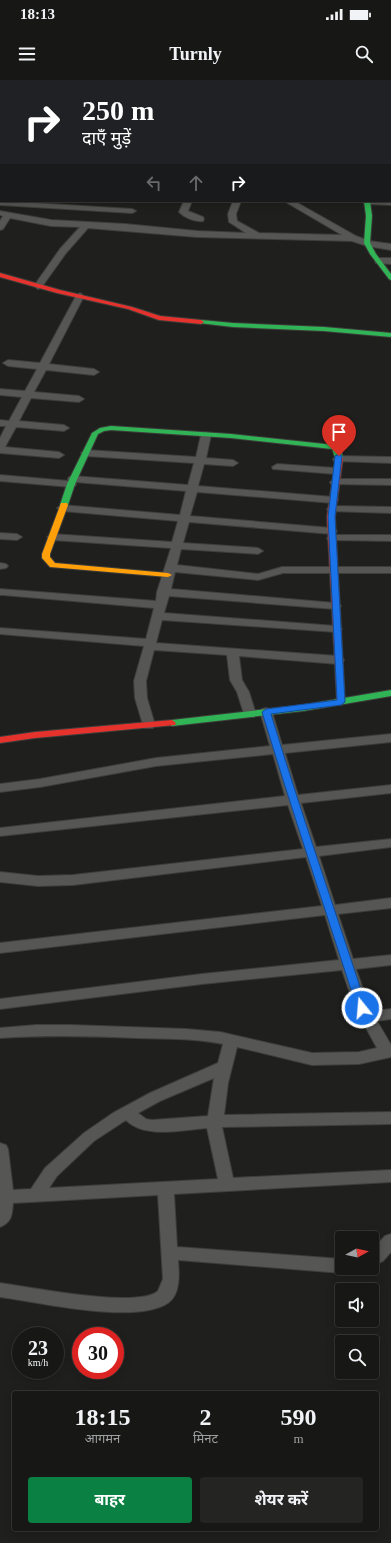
<!DOCTYPE html>
<html lang="hi">
<head>
<meta charset="utf-8">
<style>
  body { margin:0; font-family:"Times New Roman","Noto Sans Devanagari",serif; background:#242523; color:#f1f3f6; height:100vh; display:flex; flex-direction:column; font-size:15px; white-space:nowrap }
  * { box-sizing:border-box; margin:0 }
  p { font-size:13px; color:#9ea0a1 }
  .icon { flex:none; width:22px; height:22px; fill:none; stroke:currentColor; stroke-width:2; stroke-linecap:round; stroke-linejoin:round }
  .map { position:relative; flex:1; overflow:hidden }
  .panel { position:absolute; left:12px; top:1311px; width:367px; height:140px; display:flex; flex-direction:column; background:#171816; border-radius:4px; box-shadow:0 2px 10px #0003,0 0 0 1px #363735 }
  .panel>* { flex:none }
  .top-card { position:absolute; left:0px; top:0px; width:391px; height:122px; box-shadow:0 2px 10px #0003,0 0 0 1px #363735; background:#202124; color:#fff; overflow:hidden }
  .needle { width:26px; rotate:82deg }
  .controls { position:absolute; left:335px; top:1151px; display:grid; gap:8px }
  .controls a { display:grid; place-items:center; width:44px; height:44px; border-radius:4px; background:#171816; box-shadow:0 2px 10px #0003,0 0 0 1px #363735; font-size:20px }
  .speed { position:absolute; left:12px; top:1247px; display:flex; gap:8px; font-size:20px; font-weight:700; text-align:center }
  .speed>* { display:grid; place-content:center; width:52px; height:52px; border-radius:50%; background:#171816; box-shadow:0 2px 10px #0003,0 0 0 1px #363735; line-height:1 }
  .speed small { font-size:10px; font-weight:400 }
  .speed .limit { border:6px solid #d22; background:#fff; color:#111 }
  .pin { position:absolute; display:grid; place-items:center; width:34px; height:34px; color:#fff; margin:-41px -17px; border-radius:50% 50% 50% 0; rotate:-45deg; box-shadow:0 0 4px #0007 }
  .pin .icon { rotate:45deg }
  .me { position:absolute; width:44px; margin:-22px; rotate:343deg; stroke-linejoin:round; filter:drop-shadow(0 0 3px #0008) }
  .turn { display:flex; align-items:center; gap:14px; height:84px; padding:0 16px; font-size:18px }
  .turn .icon { width:52px; height:52px; stroke-width:2.5 }
  .turn b { display:block; font-size:28px; line-height:34px }
  .lanes { display:flex; align-items:center; height:38px; padding:0 16px; background:#0003; justify-content:center; gap:20px; direction:ltr }
  .lanes .off { opacity:.35 }
  .eta { display:flex; justify-content:space-evenly; align-items:center; height:68px; text-align:center }
  .eta b { font-size:24px; font-weight:700; line-height:28px }
  .action { display:flex; gap:8px; margin-top:auto; padding:8px 16px }
  .action a { flex:1; height:46px; border-radius:4px; background:#0b8043; color:#fff; font-size:16px; font-weight:700; line-height:46px; text-align:center }
  .action a+a { background:#242523; color:#f1f3f6 }
  .status { display:flex; justify-content:space-between; align-items:center; height:28px; padding:0 20px; background:#171816; direction:ltr }
  .status svg { height:11px; fill:currentColor }
  header { display:flex; justify-content:space-between; align-items:center; height:52px; padding:0 16px; background:#171816; font-size:18px; font-weight:700 }
  .map>svg:first-child { display:block }
</style>
</head>
<body>
<div class="status"><b>18:13</b><svg viewBox="0 0 49 12"><path d="M0 12V9h3v3zM5 12V6h3v6zM10 12V3h3v9zM15 12V0h3v12zM26 1h20v11H26zM47 4h2v5h-2z"/></svg></div>
<header><svg class="icon" aria-label="menu" viewBox="0 0 24 24"><path d="M4 6h16M4 12h16M4 18h16"/></svg>Turnly<svg class="icon" aria-label="search" viewBox="0 0 24 24"><circle cx="10" cy="10" r="6"/><path d="M15 15l6 6"/></svg></header>
<div class="map">
<svg width="391" height="1463" viewBox="0 0 391 1463">
  <rect width="100%" height="100%" fill="#1f201d"/>
  <g fill="none" stroke-linecap="round" stroke-linejoin="round">
    <defs>
      <path id="street" d="M0,0h40l-39,2z
        M48,0h8l1,1h-8z
        M156,0h29l1,1h-29z
        M257,0h11l-12,1z
        M297,0h8l-9,1z
        M0,35h1v4h-1z
        M0,53h1v4h-1z
        M390,69h1v4h-1z
        M0,70h1v4h-1z
        M0,87h1v5h-1z
        M390,120l1,5 -24,-1 -4,-2z
        M0,121l132,8 4,2 -4,2 -132,-8z
        M184,121h8l-4,10 15,6 1,2 -1,2c-8,1 -18,-3 -24,-9z
        M233,121h8l-5,13 1,7 22,12 83,2 -58,-34h10l62,35 13,5 22,3v6l-24,-4 -15,-5 -155,-4 -109,-9 -22,25 -25,35 -3,1 -4,-3 26,-37 20,-22 -29,-1 -41,-8 -7,11 -3,1v-9l3,-5 -3,-1v-4l51,9 74,4 72,7 49,2 -17,-11 -1,-8z
        M379,178h12v6l-15,-1 -1,-2z
        M80,213l4,3 -35,68 45,5 5,3 -5,3 -48,-5 -12,22 45,4 5,3 -5,3 -48,-4 -12,23 45,4 5,3 -5,3 -48,-4 -11,20 54,5 5,3 -5,3 -59,-5v-15l6,-12h-6v-6l9,1 13,-24 -22,-2v-6l25,2 12,-22 -29,-3 -5,-3 5,-3 32,3 36,-67z
        M206,352l5,3 -5,23 27,2 5,3 -5,3 -29,-2 -6,22 135,11 5,3 -5,3 -136,-11 -7,24 142,12 5,3 -5,3 -143,-12 -6,21 75,5 5,3 -5,3 -77,-5 -4,16 81,9 24,-7h109v6h-108l-25,7 -83,-8 -4,17 164,14 4,1 2,2 -2,2 -4,1 -166,-13 -5,17 172,13 4,1 2,2 -2,2 -4,1 -174,-12 -6,23 182,13 4,1 2,3 -2,3 -4,1 -99,-8 3,24 7,12 7,22 -2,3h-8l-2,-3 -7,-22 -7,-12 -3,-25 -73,-5 -8,31 1,17 8,27 -2,3h-8l-2,-3 -8,-27 -1,-17 10,-35 -144,-12v-6l146,11 8,-31 -151,-13h-3v-6l156,12 1,-9 14,-44 -119,-8 -5,-3 5,-3 120,8 6,-21 -116,-10 -5,-3 5,-3 118,10 6,-24 -111,-9 1,2 -1,2 -4,1 -71,-6v-6l69,6 -1,-2 1,-2 4,-1 115,9 6,-22 -108,-7 -5,-3 5,-3 110,7 5,-22z
        M338,376l53,1v6l-57,-2 -1,-2z
        M277,384l59,4 5,3 -5,3 -63,-5 -1,-2z
        M335,399h56v6l-60,-1 -1,-2z
        M332,426l59,1v6l-63,-2 -1,-2z
        M0,453l17,1 5,3 -5,3 -17,-1z
        M332,455h59v6l-63,-1 -1,-2z
        M0,483l6,1 2,2 -2,2 -6,1z
        M266,628l4,1 2,3 10,33 109,-11v8l-106,11 13,42 93,-10v8l-90,10 15,44 75,-8v8l-72,9 16,49 56,-7v10l-53,6 15,45 38,-4v10l-35,4 15,42 20,-2v10l-14,2 14,24v12l-32,7 -47,1 -75,-18 -9,36 -4,32 167,-3v12l-169,3 11,51 158,-8v12l-217,12 3,53 165,12v9h7l-1,3 -6,2 -164,-13c1,13 3,34 -10,43 -33,22 -129,-1 -168,-6v-14c29,4 138,26 158,8l5,-12 -5,-84 -145,8c-1,12 -1,19 -13,24v-84l6,2 2,4 5,41 18,-1 14,-21 39,-35 29,-20 37,-20 68,-30 5,-19c-28,-6 -57,-5 -86,-6 -46,-2 -91,-3 -137,0v-10l36,-3h35l115,4 34,3 92,21 47,-1 18,-4 -22,-40 -13,-38 -140,14 -202,25v-10l202,-25 137,-14 -14,-45 -325,38v-10l322,-37 -16,-49 -233,28 -35,1 -38,-4v-10l38,4 35,-1 230,-26 -15,-44 -288,31v-8l285,-32 -12,-42 -117,12 -116,21 -40,5v-8l40,-5 116,-21 114,-12 -10,-34 2,-3zM214,998l-6,38 -56,4 -6,-1 -8,-6 22,-12zM126,1040c18,19 56,10 81,8l11,51 -169,9 8,-12 37,-35z
        M391,1154v18l-8,9 -11,5v-16l13,-14z"/>
      <path id="fast" d="M357,0h6v1h-6z
        M364,121h6l2,15 -2,27 6,11 15,20v6l-2,-1 -19,-25 -6,-11 2,-27z
        M201,240l32,3 91,4 67,6v4l-67,-6 -91,-4 -34,-4 -1,-1z
        M111,346l120,8 103,11 7,5 2,8 -4,2h-3l-4,-11 -101,-11 -120,-8 -7,1 -6,3 -23,50 -7,21 -1,2h-6l-1,-2 7,-21 25,-51 8,-5z
        M391,610v6l-88,15 -131,15 -4,-3 4,-3 131,-15z"/>
      <path id="slow" d="M61,423h6l1,2 -18,49v3l5,6 113,10 4,2 -4,2 -118,-10 -8,-9v-4z"/>
      <path id="jam" d="M0,193l60,17 72,17 28,9 41,4 3,2 -3,2 -42,-4 -31,-11 -71,-16 -57,-16z
        M336,376h3l4,2 -8,59 10,185 -4,3 -4,-3 -10,-185z
        M172,640l4,3 -1,2 -140,13 -35,5v-6l35,-5z"/>
    </defs>
    <!-- street casing -->
    <use href="#street" stroke="#3d3d3b" stroke-width="2"/>
    <!-- fast casing -->
    <use href="#fast" stroke="#3d3d3b" stroke-width="2"/>
    <!-- slow casing -->
    <use href="#slow" stroke="#3d3d3b" stroke-width="2"/>
    <!-- jam casing -->
    <use href="#jam" stroke="#3d3d3b" stroke-width="2"/>
    <!-- street -->
    <use href="#street" fill="#565654" fill-rule="evenodd"/>
    <!-- fast -->
    <use href="#fast" fill="#30b455" fill-rule="evenodd"/>
    <!-- slow -->
    <use href="#slow" fill="#ff9f0a" fill-rule="evenodd"/>
    <!-- jam -->
    <use href="#jam" fill="#e5322d" fill-rule="evenodd"/>
  </g>
  <!-- route -->
  <path fill="#1a73e8" stroke="#114b97" d="M339,374l3,2 -7,61 10,185 -4,3 -70,9c30,99 64,196 96,294l-1,3h-7l-2,-3c-32,-99 -65,-197 -95,-296l4,-3 71,-9 -9,-183 7,-61z"/>
</svg>
<div class="controls">
<a><svg class="needle" viewBox="-14 -14 28 28"><path d="M0-13l5 13h-10z" fill="#e53935"/><path d="M0 13l5-13h-10z" fill="#9ea0a1"/></svg></a>
<a><svg class="icon" aria-label="sound" viewBox="0 0 24 24"><path d="M4 9h4l5-4v14l-5-4H4zM17 9q2 3 0 6"/></svg></a>
<a><svg class="icon" aria-label="search" viewBox="0 0 24 24"><circle cx="10" cy="10" r="6"/><path d="M15 15l6 6"/></svg></a>
</div>
<div class="speed"><div>23<small>km/h</small></div><div class="limit">30</div></div>
<div class="pin" style="left:339px;top:376px;background:#d93025"><svg class="icon" aria-label="arrive" viewBox="0 0 24 24"><path d="M6 21V4h12l-3 4 3 4H6"/></svg></div>
<svg class="me" style="left:362px;top:928px" viewBox="-20 -20 40 40"><circle r="17" fill="#1a73e8" stroke="#fff" stroke-width="3"/><path d="M0-11L8 9 0 5-8 9z" fill="#fff"/></svg>
<div class="top-card">
<div class="turn"><svg class="icon" aria-label="right" viewBox="0 0 24 24"><path d="M7 20v-9h11M14 6l5 5-5 5"/></svg><div><b>250 m</b>दाएँ मुड़ें</div></div>
<div class="lanes"><svg class="icon off" aria-label="left" viewBox="0 0 24 24"><path d="M17 20v-9H6M10 6l-5 5 5 5"/></svg><svg class="icon off" aria-label="ahead" viewBox="0 0 24 24"><path d="M12 20V5M6 11l6-6 6 6"/></svg><svg class="icon" aria-label="right" viewBox="0 0 24 24"><path d="M7 20v-9h11M14 6l5 5-5 5"/></svg></div>
</div>
<section class="panel">
<div class="eta">
<div><b>18:15</b><p>आगमन</p></div>
<div><b>2</b><p>मिनट</p></div>
<div><b>590</b><p>m</p></div>
</div>
<div class="action"><a>बाहर</a><a>शेयर करें</a></div>
</section>
</div>
</body>
</html>
